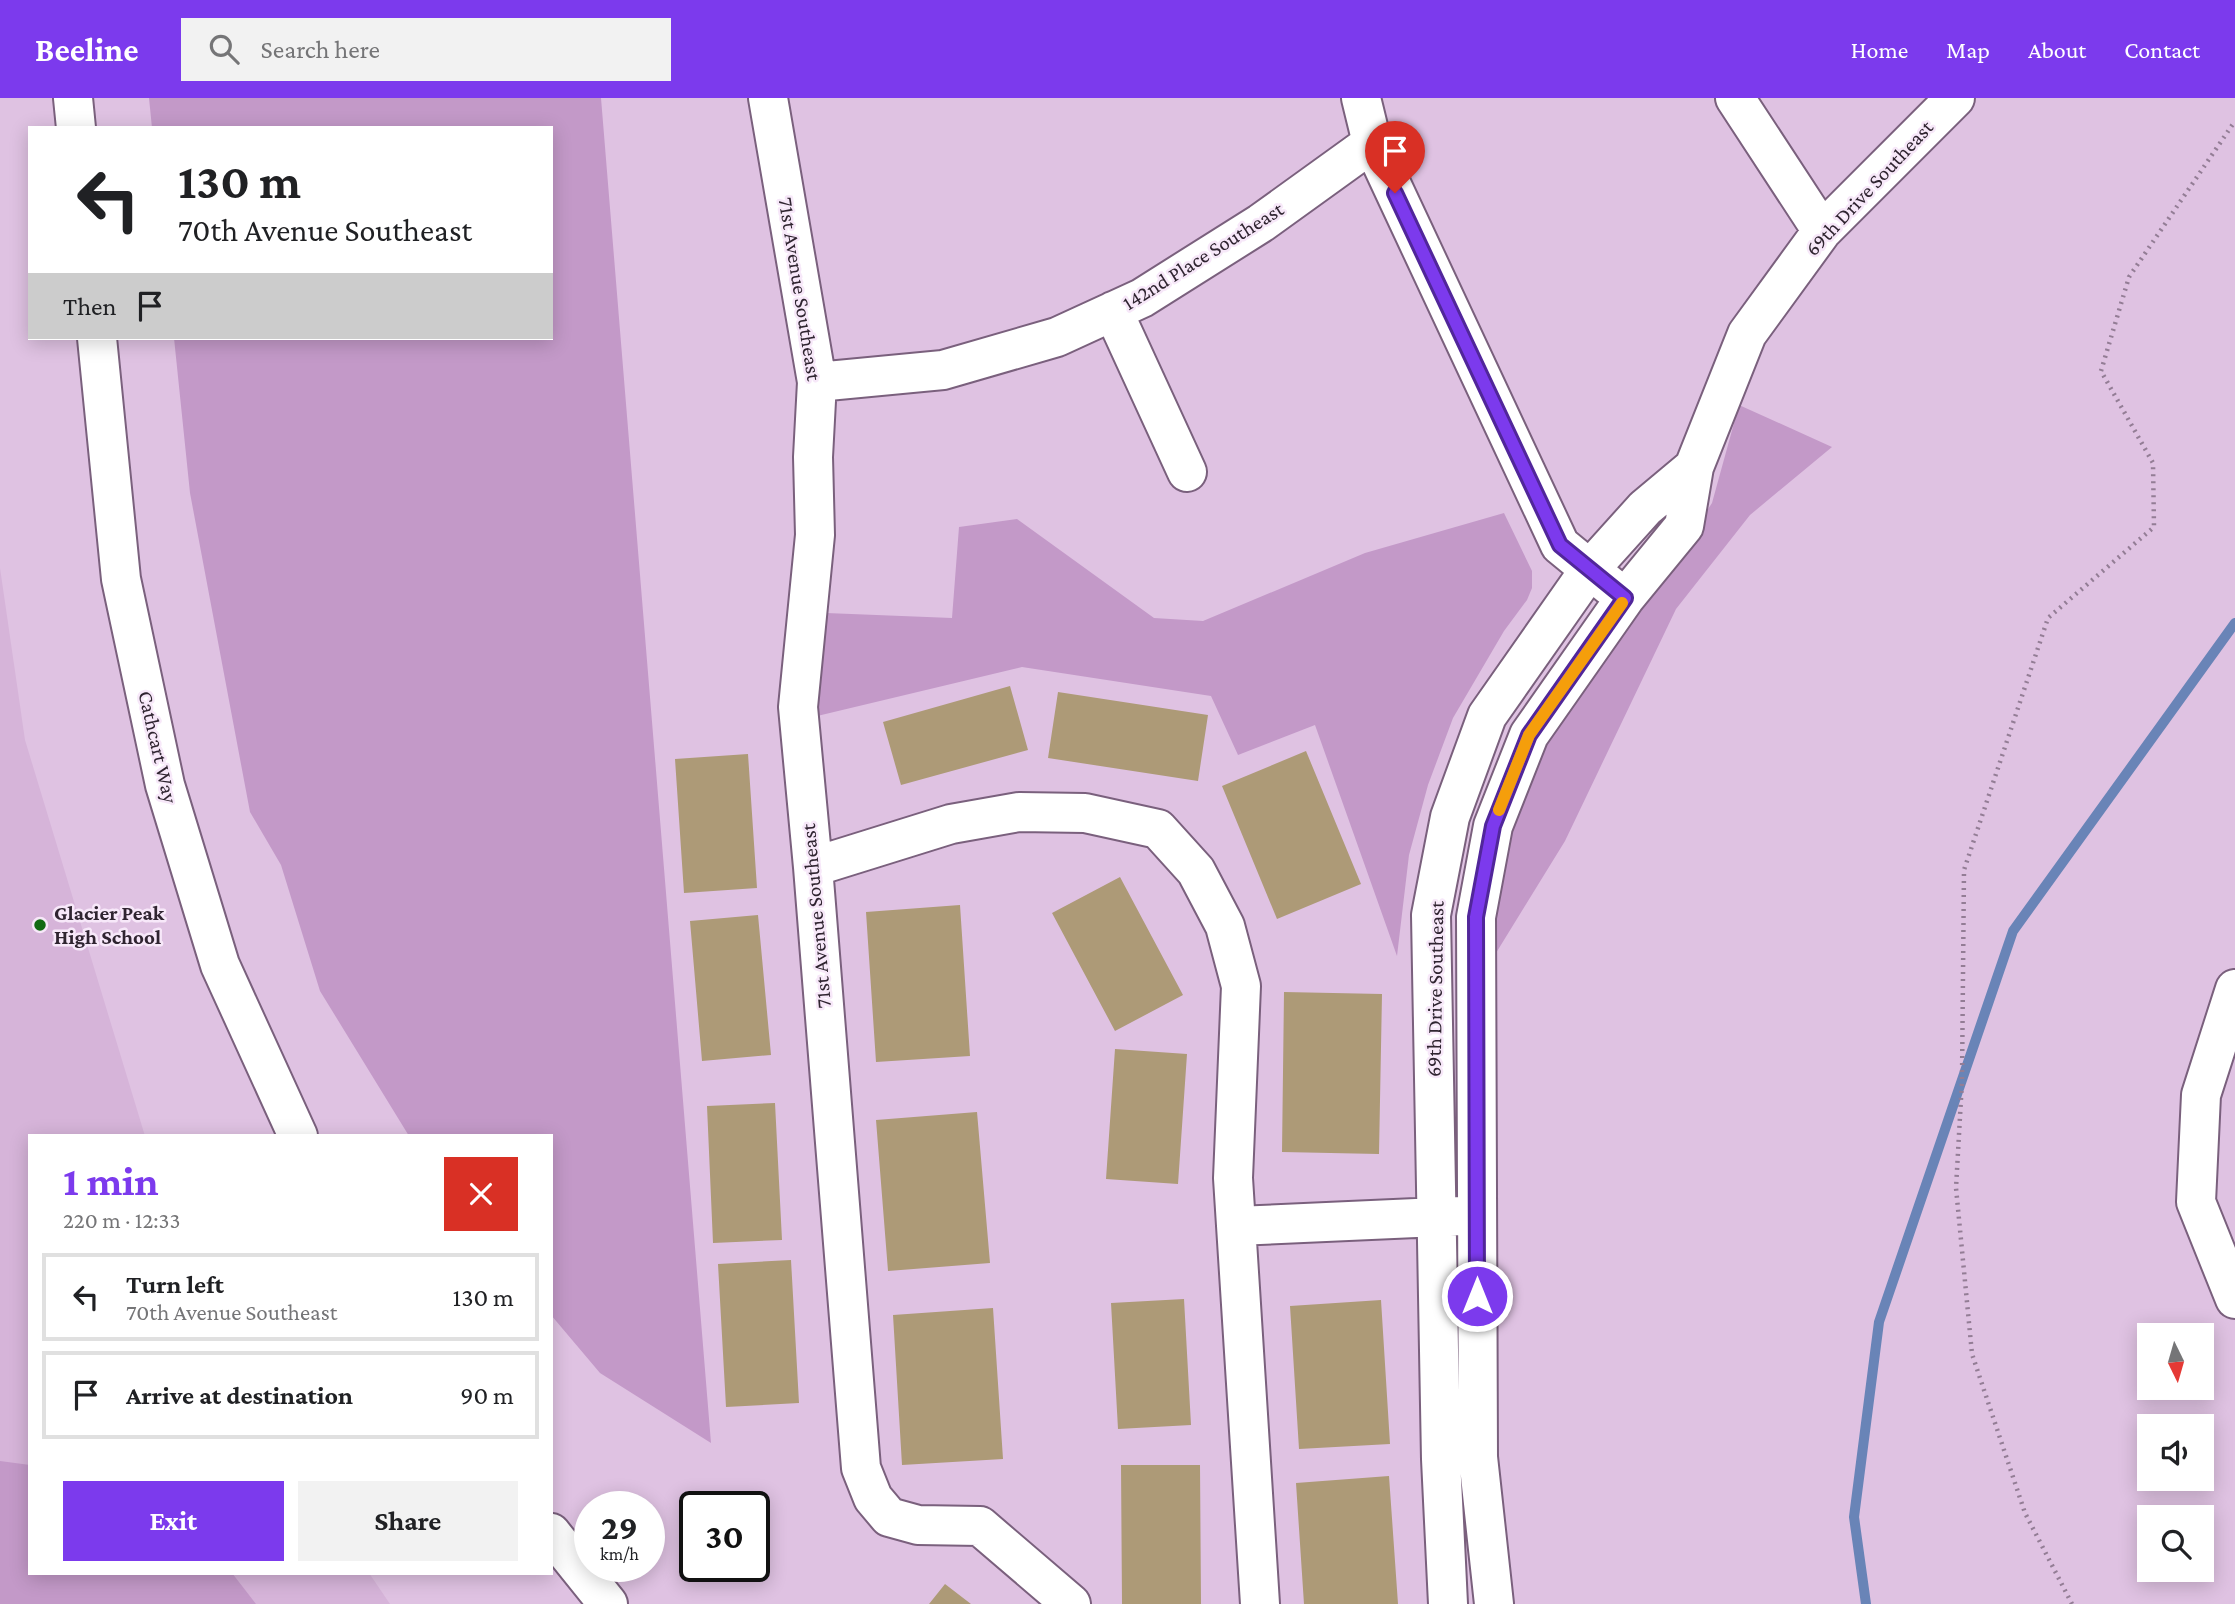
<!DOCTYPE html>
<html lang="en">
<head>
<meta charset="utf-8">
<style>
	:root { --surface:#fff; --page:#f2f2f2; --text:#202124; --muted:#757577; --line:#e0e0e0; --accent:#7c3aed }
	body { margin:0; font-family:"Crimson Pro",serif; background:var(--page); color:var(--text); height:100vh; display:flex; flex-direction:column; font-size:26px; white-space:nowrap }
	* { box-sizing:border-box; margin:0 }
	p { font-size:23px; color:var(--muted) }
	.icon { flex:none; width:38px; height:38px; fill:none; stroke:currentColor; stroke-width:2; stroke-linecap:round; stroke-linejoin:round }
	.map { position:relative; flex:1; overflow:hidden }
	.sheet { position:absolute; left:28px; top:1036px; width:525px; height:441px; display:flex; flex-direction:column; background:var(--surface); border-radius:0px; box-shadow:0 4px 18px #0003 }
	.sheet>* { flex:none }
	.guide { position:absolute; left:28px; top:28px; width:525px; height:214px; border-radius:0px; box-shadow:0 4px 18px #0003; background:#fff; color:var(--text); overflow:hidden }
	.needle { width:46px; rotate:175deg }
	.tools { position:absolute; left:2137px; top:1225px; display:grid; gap:14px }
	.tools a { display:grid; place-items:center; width:77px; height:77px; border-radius:0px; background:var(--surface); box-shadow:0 4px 18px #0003; font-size:35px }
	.speed { position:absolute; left:574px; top:1393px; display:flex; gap:14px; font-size:35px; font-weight:700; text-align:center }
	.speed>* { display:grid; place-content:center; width:91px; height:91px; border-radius:50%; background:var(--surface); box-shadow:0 4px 18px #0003; line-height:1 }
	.speed small { font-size:18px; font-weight:400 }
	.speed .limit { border:4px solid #111; border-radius:10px; background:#fff; color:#111 }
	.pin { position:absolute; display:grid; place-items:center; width:60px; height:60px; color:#fff; margin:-72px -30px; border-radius:50% 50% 50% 0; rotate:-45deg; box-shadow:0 0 7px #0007 }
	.pin .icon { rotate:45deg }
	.me { position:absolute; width:77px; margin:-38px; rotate:0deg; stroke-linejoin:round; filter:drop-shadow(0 0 5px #0008) }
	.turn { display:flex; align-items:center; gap:24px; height:147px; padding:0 35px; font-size:32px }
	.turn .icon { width:91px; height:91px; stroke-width:2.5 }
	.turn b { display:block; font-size:49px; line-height:60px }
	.then { display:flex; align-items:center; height:66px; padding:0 35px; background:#0003; gap:14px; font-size:26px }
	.round { display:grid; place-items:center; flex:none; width:74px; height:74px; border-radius:0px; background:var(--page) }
	.head { display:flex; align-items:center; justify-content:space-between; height:119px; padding:0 35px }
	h1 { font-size:42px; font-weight:700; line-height:52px; color:var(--accent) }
	.button { display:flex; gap:14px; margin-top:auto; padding:14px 35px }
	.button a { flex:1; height:80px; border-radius:0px; background:var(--accent); color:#fff; font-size:28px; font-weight:700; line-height:80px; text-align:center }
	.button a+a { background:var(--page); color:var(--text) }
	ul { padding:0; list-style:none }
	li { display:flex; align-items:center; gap:21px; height:88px; margin:0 14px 10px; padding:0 21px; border:4px solid var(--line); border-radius:0px }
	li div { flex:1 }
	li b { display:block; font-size:26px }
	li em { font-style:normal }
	header { display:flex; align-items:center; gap:42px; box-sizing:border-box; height:98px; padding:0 35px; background:var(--accent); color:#fff }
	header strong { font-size:33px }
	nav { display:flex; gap:38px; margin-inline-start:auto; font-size:24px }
	.search { width:490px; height:63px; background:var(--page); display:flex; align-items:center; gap:18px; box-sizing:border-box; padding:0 24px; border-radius:0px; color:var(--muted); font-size:26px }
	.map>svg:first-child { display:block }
	.built { fill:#d6b4d9 }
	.green { fill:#c399c8 }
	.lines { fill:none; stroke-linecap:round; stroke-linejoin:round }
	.stream { stroke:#6984b7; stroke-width:10 }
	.building { fill:#ad9a77 }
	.minor-casing { stroke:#7a607d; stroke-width:42 }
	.major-casing { stroke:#7a607d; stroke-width:42 }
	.path { stroke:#937d95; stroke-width:4.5; stroke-dasharray:2 5; stroke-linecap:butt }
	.minor { stroke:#fff; stroke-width:38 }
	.major { stroke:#fff; stroke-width:38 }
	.route-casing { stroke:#51269a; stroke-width:18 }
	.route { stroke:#7c3aed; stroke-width:12 }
	.slow { stroke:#f59e0b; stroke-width:12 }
	.poi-dot { fill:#126a13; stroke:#f7e8f9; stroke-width:2.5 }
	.labels { text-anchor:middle; stroke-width:5; stroke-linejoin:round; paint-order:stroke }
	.street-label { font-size:21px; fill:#2f2430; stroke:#f7e8f9 }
	.poi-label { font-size:21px; font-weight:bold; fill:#2f2430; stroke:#f7e8f9; text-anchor:start }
</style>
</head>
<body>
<header>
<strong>Beeline</strong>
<div class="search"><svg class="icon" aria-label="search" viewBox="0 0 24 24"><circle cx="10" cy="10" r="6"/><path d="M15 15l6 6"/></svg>Search here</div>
<nav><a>Home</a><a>Map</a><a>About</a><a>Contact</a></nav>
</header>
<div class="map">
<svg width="2235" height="1506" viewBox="0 0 2235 1506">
	<rect width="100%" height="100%" fill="#dfc2e2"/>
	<path class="built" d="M0,470L25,642L145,1038H30V1475H369L390,1506H0Z"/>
	<path class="green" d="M149,0H601L711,1345L600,1275L551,1217V1038H409L320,893L281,767L250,714L190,395L174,240H551V30H152Z
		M1739,307L1832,349L1750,417L1676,511L1565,743L1488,868L1491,807L1513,716L1539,651L1594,564L1655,492L1712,405Z
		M1504,415L1532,473V490L1527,502L1504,533L1453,620L1428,687L1409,757L1397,858L1315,627L1238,657L1211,598L1022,569L813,619L826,515L952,520L959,429L1017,421L1154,520L1203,523L1365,455Z
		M0,1363L30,1367V1475H232L256,1506H0Z"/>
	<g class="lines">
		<path class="stream" d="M1866,1506L1854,1419L1879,1224L2013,833L2235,525"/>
	</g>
	<path class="building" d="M1010,588L1028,652L901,687L883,624Z
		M1058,594L1208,617L1198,683L1048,660Z
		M1306,653L1361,786L1277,821L1222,688Z
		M748,656L757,790L684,795L675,661Z
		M1120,779L1183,897L1115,933L1052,815Z
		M960,807L970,958L876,964L866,814Z
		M758,817L771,957L702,963L690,823Z
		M1284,894L1382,896L1379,1056L1282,1054Z
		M1115,951L1187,956L1178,1086L1106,1081Z
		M775,1005L782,1142L713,1145L707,1008Z
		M977,1014L990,1165L888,1173L876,1022Z
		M791,1162L799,1305L726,1309L718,1166Z
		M1184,1201L1191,1327L1118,1331L1111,1205Z
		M1381,1202L1390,1346L1299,1351L1290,1208Z
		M993,1210L1003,1361L902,1367L893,1217Z
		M1121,1367H1200L1201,1506H1122Z
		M1389,1378L1398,1506H1304L1296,1385Z
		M945,1486L971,1506H929Z"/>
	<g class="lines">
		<defs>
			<path id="minor" d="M768,0L817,284L813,359L815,437L798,609L813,769L861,1370L873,1400L889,1419L918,1427L980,1428L1071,1506
				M1361,0L1372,45L1560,447L1610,488
				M1735,0L1822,133
				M1113,213L1187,374
				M817,284L943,272L1057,239L1142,200L1261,125L1372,45
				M813,769L951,726L1019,714L1085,715L1158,731L1196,773L1225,828L1241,888L1233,1080L1260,1506
				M2235,891L2201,997L2196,1104L2235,1201
				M1236,1128L1461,1118
				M1448,1506L1441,1361L1431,817L1450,719L1487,618L1590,471L1645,410L1694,369
				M1494,1506L1478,1359L1476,819L1493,728L1529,637L1625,500L1684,428L1694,369L1747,236L1822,133L1955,0"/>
			<path id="major" d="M73,0L76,30
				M97,240L121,481L165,687L220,867L298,1038
				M551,1435L608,1506"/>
		</defs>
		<use href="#minor" class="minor-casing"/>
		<use href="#major" class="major-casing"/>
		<path class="path" d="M2072,1506L2025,1415L1972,1256L1956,1090L1962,983L1964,772L2048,520L2154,429L2153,365L2101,273L2129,179L2235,23"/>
		<use href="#minor" class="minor"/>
		<use href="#major" class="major"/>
	</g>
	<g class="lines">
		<defs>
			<path id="route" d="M1395,95L1560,447L1625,500L1529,637L1493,728L1476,819L1477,1198"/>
		</defs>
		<use href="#route" class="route-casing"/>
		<use href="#route" class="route"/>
		<path class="slow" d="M1499,712L1529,637L1622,505"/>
	</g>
	<circle class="poi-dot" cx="40" cy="827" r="7"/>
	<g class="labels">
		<g class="street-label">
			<text transform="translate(1869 90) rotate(-47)" y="7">69th Drive Southeast</text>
			<text transform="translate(1203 158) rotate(-32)" y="7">142nd Place Southeast</text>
			<text transform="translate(800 191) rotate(81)" y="7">71st Avenue Southeast</text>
			<text transform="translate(158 649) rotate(77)" y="7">Cathcart Way</text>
			<text transform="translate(816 818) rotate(-95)" y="7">71st Avenue Southeast</text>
			<text transform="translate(1435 891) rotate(-89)" y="7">69th Drive Southeast</text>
		</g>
		<g class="poi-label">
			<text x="54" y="822">Glacier Peak<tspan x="54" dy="24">High School</tspan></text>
		</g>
	</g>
</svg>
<div class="tools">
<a><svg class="needle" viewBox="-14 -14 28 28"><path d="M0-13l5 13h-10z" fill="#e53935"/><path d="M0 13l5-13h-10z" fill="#757577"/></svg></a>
<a><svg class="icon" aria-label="sound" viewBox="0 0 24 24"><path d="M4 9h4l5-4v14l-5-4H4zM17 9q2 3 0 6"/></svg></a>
<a><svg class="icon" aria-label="search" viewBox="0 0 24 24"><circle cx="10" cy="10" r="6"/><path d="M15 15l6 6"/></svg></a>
</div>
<div class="speed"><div>29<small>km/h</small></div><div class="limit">30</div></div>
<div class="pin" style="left:1395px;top:95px;background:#d93025"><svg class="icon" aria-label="arrive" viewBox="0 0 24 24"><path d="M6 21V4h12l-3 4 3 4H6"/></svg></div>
<svg class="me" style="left:1477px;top:1198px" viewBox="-20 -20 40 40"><circle r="17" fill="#7c3aed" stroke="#fff" stroke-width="3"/><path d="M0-11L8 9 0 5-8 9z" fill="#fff"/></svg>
<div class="guide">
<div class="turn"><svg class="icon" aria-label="left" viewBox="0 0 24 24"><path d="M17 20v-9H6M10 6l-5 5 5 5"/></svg><div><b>130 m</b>70th Avenue Southeast</div></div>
<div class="then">Then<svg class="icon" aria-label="arrive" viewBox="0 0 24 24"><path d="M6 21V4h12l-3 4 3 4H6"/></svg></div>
</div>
<section class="sheet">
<div class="head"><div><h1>1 min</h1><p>220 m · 12:33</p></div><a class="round" style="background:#d93025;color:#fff"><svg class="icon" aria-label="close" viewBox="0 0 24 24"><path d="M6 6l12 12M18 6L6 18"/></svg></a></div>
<ul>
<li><svg class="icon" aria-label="left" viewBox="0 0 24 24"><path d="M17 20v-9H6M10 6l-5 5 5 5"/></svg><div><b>Turn left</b><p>70th Avenue Southeast</p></div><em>130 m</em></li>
<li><svg class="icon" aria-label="arrive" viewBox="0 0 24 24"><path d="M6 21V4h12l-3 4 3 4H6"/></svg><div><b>Arrive at destination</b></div><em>90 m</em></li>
</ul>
<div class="button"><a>Exit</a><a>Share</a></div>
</section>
</div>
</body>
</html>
